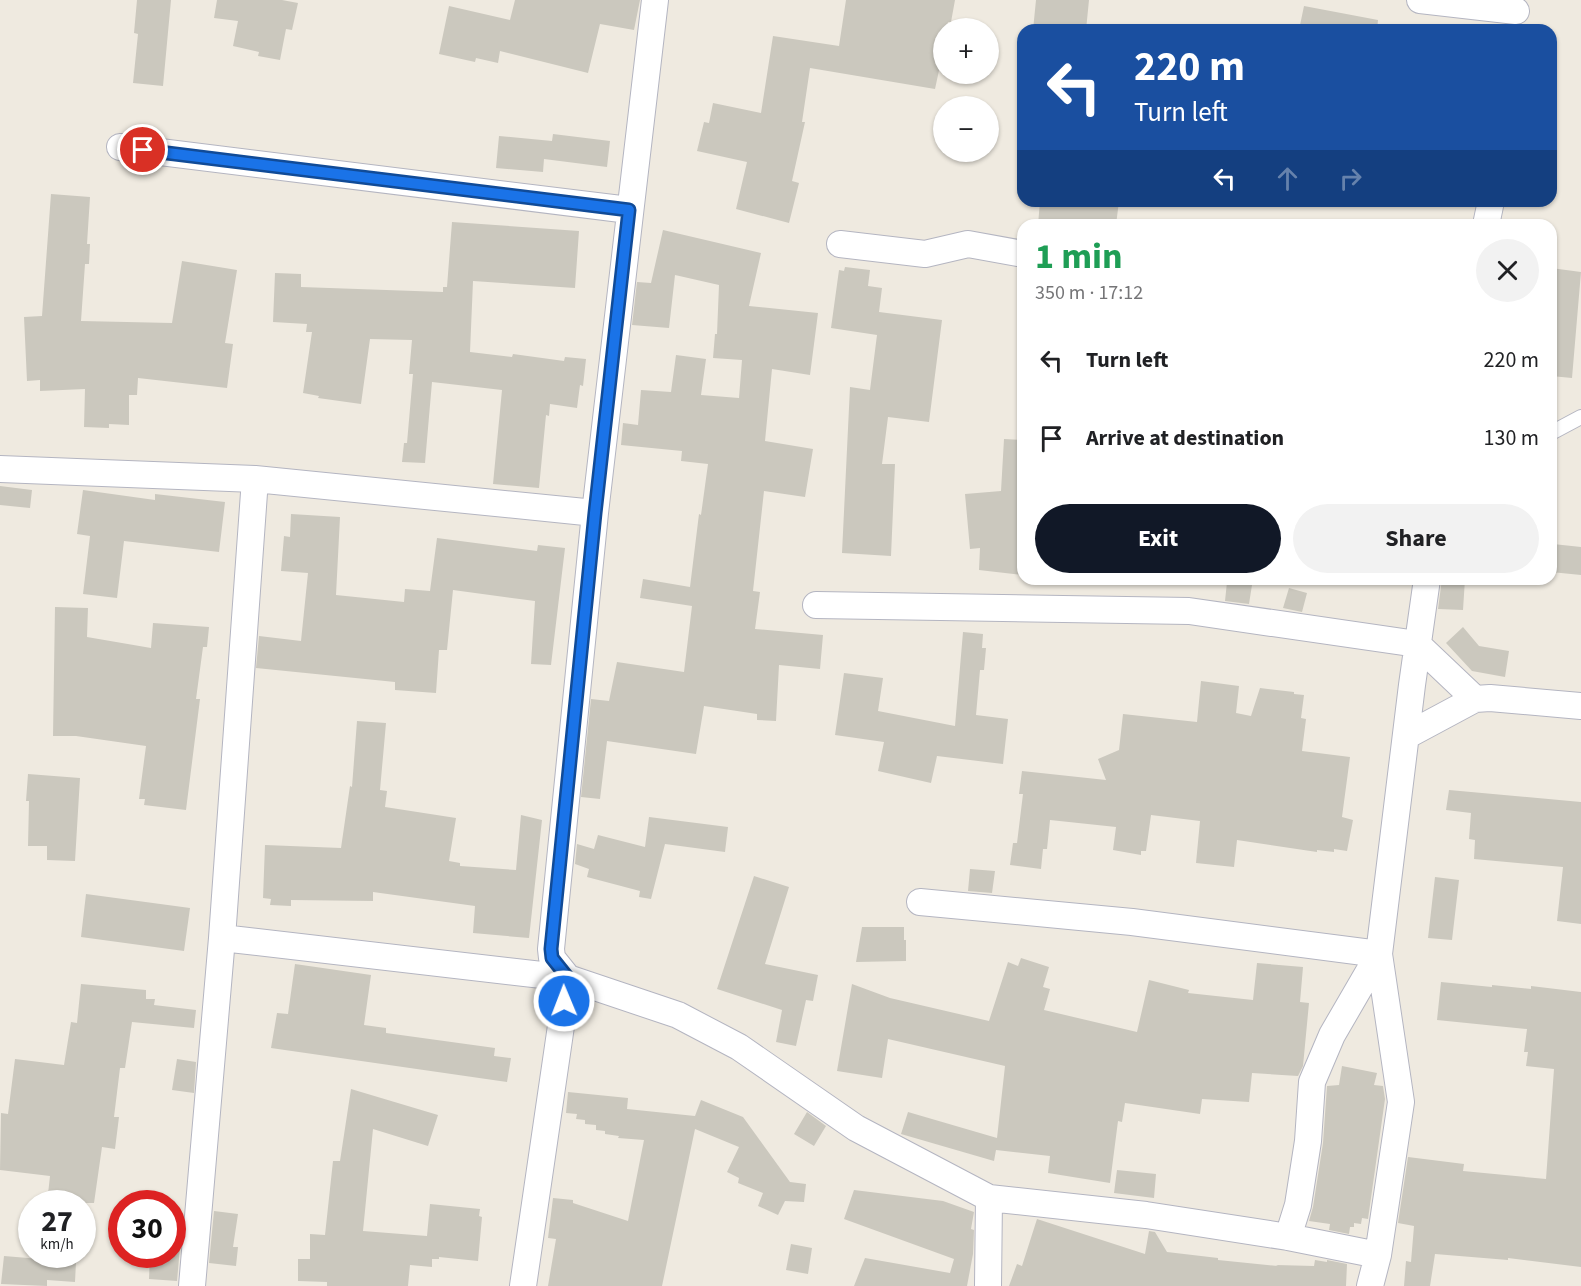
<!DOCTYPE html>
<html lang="en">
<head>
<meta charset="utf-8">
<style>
	:root { --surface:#fff; --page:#f2f2f2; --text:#202124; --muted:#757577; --accent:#111827 }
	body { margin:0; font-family:"Source Sans 3",sans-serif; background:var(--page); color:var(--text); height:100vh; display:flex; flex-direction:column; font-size:22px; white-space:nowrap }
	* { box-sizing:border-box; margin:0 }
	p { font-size:20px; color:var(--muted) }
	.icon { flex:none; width:33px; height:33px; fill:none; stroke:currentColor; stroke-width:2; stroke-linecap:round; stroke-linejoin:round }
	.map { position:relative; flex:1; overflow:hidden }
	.sheet { position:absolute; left:1017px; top:219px; width:540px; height:366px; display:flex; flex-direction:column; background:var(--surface); border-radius:18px; box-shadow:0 2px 4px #0004 }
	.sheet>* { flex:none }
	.banner { position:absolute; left:1017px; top:24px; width:540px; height:183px; border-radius:18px; box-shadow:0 2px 4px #0004; background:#1a4fa0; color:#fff; overflow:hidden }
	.fabs { position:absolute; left:933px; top:18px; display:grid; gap:12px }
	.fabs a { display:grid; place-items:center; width:66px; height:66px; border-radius:50%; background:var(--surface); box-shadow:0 2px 4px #0004; font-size:30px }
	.speed { position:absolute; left:18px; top:1190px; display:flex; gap:12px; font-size:30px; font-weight:700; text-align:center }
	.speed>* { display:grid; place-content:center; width:78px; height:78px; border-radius:50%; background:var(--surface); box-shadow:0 2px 4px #0004; line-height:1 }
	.speed small { font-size:15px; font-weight:400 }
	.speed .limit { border:9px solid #d22; background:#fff; color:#111 }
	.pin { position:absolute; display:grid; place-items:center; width:51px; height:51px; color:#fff; margin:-26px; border:3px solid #fff; border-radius:50%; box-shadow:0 2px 6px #0007 }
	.me { position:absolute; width:66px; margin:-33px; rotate:359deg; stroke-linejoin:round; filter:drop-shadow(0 0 4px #0008) }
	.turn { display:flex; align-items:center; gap:21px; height:126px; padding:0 18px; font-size:27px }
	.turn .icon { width:78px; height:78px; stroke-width:2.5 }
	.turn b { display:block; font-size:42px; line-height:51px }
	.lanes { display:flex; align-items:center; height:57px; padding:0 18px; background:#0003; justify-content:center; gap:30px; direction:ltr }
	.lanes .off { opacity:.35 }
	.round { display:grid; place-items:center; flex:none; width:63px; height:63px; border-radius:32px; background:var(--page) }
	.overview { display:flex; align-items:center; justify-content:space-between; height:102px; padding:0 18px }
	h1 { font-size:36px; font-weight:700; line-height:45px; color:#1e9e55 }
	.primary-button { display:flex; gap:12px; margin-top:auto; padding:12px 18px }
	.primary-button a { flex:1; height:69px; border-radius:36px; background:var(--accent); color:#fff; font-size:24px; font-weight:700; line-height:69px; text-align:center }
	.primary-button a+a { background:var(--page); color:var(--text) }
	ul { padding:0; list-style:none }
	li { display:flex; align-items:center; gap:18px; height:78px; padding:0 18px }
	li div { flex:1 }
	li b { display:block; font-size:22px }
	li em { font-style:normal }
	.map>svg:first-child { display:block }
	.building { fill:#cbc8be }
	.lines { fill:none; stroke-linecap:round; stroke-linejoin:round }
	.service-casing { stroke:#b4b5c1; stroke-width:16 }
	.minor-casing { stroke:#b4b5c1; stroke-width:28 }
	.service { stroke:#fff; stroke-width:14 }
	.minor { stroke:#fff; stroke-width:26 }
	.route-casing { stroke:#114b97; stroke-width:15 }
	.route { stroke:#1a73e8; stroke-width:10 }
</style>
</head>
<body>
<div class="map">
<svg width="1581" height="1286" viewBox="0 0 1581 1286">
	<rect width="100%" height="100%" fill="#efeae0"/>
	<path class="building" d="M137,0H171L163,86L133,83L138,34L134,33Z
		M217,0H282L298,3L292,30L286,29L280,60L258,56L259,52L233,46L238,21L214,18Z
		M515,0H640L634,30L600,24L588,73L500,51L498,63L476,58L475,62L439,54L449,6L510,20Z
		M846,0H955L951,22H948L947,28H944V47L935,89L810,68L802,122H805L792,181L799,183L789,223L736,209L747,162L697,151L704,122L709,123L713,103L761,113L773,36L839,46Z
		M1036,0H1089L1086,30H1033Z
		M1304,6L1378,20L1377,30H1299Z
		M553,134L610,141L607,167L544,159L543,172L496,168L499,136L552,141Z
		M51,194L90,197L87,244H90L89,264H85L81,321L172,323L182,261L237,270L225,343L233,344L227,388L138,378L137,395H129V425L109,424V428L84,427L85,389L40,391V380L27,381L24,317L42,316Z
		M1040,201H1119L1116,225H1038Z
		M452,222L579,231L575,288L473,281L470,352L512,357L513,354L564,361L565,357L586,359L583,386L580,385L577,408L550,404L549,416L546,415L539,488L493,484L502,390L432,382L425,463L402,462L404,443H407L413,374H409L412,340L370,339L361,404L318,398L319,396L303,393L312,332H306L307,324L273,322L275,273L301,274V287L443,292V287H447Z
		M663,230L761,253L749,306L818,313L810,375L772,369L765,441L813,449L805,497L764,491L753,591L760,592L755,629L823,635L820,669L779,665L776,721L757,720V714L704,706L696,754L607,741L600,799L581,797L591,699L609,701L617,662L684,672L692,606L640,598L643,579L690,587L699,514L701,515L708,464L681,461L682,451L621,445L623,423L638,425L641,390L671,392L676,355L706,359L701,395L739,398L742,360L713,358L715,334H717L719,285L675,275L669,328L632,325L637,282L651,283Z
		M845,267L870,270L868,286L882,288L879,312L942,320L929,422L888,417L882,464H895L891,556L842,553L850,387L870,390L877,335L831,328L839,270L844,271Z
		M1551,268L1581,272L1572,378L1551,376Z
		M1004,439L1023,440V575L979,570L980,548L970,549L965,494L1001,491Z
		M0,486L32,490L30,508L0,505Z
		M83,490L155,500V494L225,502L219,552L124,541L117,598L83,594L90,536L77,534Z
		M291,514L340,517L336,595L404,602L405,589L430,591L437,538L537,551L538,545L565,548L551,665L531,664L535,601L453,590L447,650H439L436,693L395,690V682L256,668L259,636L301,641L308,573L281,571L284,536L290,537Z
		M1553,544L1581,547V575L1551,572Z
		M1442,579H1465L1463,610L1438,609Z
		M1227,582L1252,585L1249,604L1225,601Z
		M1289,588L1307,593L1302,612L1283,608Z
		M55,607L88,608L87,637L151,648L153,623L209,627L207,647H203L196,699H200L186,810L144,805L145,799H139L146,746L76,736H53Z
		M1463,627L1479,646L1509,651L1505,677L1472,671L1446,643Z
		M963,632L983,634L982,648H986L984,670H980L976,715L1008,719L1003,764L937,756L931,783L878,771L884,742L835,735L844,673L883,678L878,711L955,726Z
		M1201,681L1239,686L1236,713L1251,716L1260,688L1294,692V694L1304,695L1301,718L1306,719L1302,751L1350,757L1342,817L1353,820L1347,851L1334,849V852L1317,850V852L1237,840L1234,867L1196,863L1200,821L1151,815L1146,851H1141V855L1113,850L1116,827L1050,820L1047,849H1043L1041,869L1010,865L1013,843H1017L1023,794H1019L1022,771L1106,780L1098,759L1119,750L1123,714L1197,722Z
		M357,721L386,723L380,790L387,791L385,807L456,818L449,861L460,863V866L516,870L521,815L542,820L529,938L473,933L475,906L373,892V901L291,900V906L270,905L271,899L263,898L265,845L341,848L350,786L352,787Z
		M28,774L80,778L75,861L47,860V846H28L29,801H26Z
		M1449,790L1581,802V924L1557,921L1563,867L1474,859L1475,840L1469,839L1471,813L1446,810Z
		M649,817L728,827L725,852L665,844L651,899L639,897L640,891L587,877L589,869L575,864L577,844L594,849L598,835L645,847Z
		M970,869L995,871L992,893L968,891Z
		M754,876L789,887L765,964L818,975L813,1001L806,1000L796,1046L776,1042L782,1010L717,989Z
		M1435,877L1459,880L1452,940L1428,938Z
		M86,894L190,908L184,951L81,937Z
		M862,927H904V940H906V961L856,962Z
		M1021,958L1049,967L1043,987L1050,989L1044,1010L1137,1032L1149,980L1189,990L1188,993L1253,1000L1257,963L1303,967L1300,1002L1309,1003L1303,1066L1298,1076L1252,1073L1249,1102L1202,1099L1200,1114L1125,1103L1122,1122L1118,1121L1110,1183L1048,1173L1050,1156L996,1150L994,1161L901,1134L908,1112L997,1138L1005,1066L888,1039L882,1078L837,1071L852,984L890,998L989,1021L1008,962L1018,966Z
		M295,964L371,975L364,1025L386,1028V1033L495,1048L494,1056L511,1058L507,1082L271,1048L277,1013L288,1014Z
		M1441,982L1492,987V985L1531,989V986L1581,992V1267L1508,1258V1260L1435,1254L1430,1286H1404L1406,1261L1411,1262L1414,1226L1398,1223L1408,1157L1464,1164L1463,1171L1546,1179L1554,1069L1526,1066L1528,1052H1524L1527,1029L1437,1020Z
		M81,984L146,990V999H155L154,1005L196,1010L194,1028L132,1022L125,1068H120L114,1117H119L115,1149L102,1147L94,1203H47L50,1176L0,1170L1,1113L8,1114L15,1059L64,1065L71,1022L77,1023Z
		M177,1059L196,1062L194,1093L172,1090Z
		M1342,1066L1377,1073L1374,1085L1383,1086L1385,1099L1368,1219L1362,1218L1361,1224L1354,1223V1227H1350L1349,1234L1329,1230L1330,1224L1309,1221L1313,1207L1323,1143L1327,1086L1339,1085Z
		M351,1089L438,1115L428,1146L373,1129L363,1231L427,1236L430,1204L480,1209L479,1216L482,1217L478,1261L439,1257V1259H432V1267L410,1265L408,1286H327V1282L298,1281V1259H310V1234L325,1235L333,1161H340Z
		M568,1092L628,1098L627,1109L695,1116L701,1100L743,1117L790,1182L806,1184L804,1202L785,1201L778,1215L758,1206L763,1193L738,1183L739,1178L727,1172L739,1147L695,1129L662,1286H548L556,1239L548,1238L553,1198L573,1200V1203L628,1221L644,1140L618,1138L619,1136L605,1134V1131L596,1130V1125L585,1124V1120L576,1119L577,1114L566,1113Z
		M807,1112L826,1126L814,1146L794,1134Z
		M1117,1170L1156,1174L1154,1198L1114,1193Z
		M854,1190L943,1201L974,1212L971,1229L974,1230L973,1254L967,1286H854L865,1258L950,1273L954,1259L844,1219Z
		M214,1211L238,1214L233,1247H238L236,1266L209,1263Z
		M172,1213L183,1214L177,1281L149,1279L150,1254H172Z
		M1037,1219L1145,1254L1149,1231L1155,1232L1167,1252L1218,1258V1260L1278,1266L1276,1265L1314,1266L1315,1260L1327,1262V1260L1347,1264L1346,1286H1009L1017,1264L1022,1266Z
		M791,1244L812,1248L808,1274L786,1270Z
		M4,1256L76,1262L75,1282L47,1280V1286L1,1284Z"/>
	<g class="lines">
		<defs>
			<path id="service" d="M1551,433L1581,417"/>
			<path id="minor" d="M1420,0L1516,11
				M120,147L629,210
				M1486,225L1491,201
				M840,244L925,254L968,244L1023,254
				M0,469L255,479L595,513
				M816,605L1189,611L1417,644L1475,699
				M1406,736L1475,699L1490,698L1581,706
				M920,902L1132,922L1379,954L1332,1035L1312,1082L1308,1141L1298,1205L1288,1237
				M222,938L568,978L678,1015L739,1047L856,1128L989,1198L1146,1215L1288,1237L1378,1255
				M192,1286L222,938L255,479
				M523,1286L568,978L552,958L551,949L595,513L655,0
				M988,1286L989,1198
				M1370,1286L1378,1255L1401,1102L1379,954L1412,685L1427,579"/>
		</defs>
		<use href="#service" class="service-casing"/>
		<use href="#minor" class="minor-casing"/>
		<use href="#service" class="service"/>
		<use href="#minor" class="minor"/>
	</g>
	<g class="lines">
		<defs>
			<path id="route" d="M143,150L629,210L595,513L551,949L552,958L568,978L564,1001"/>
		</defs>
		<use href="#route" class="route-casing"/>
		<use href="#route" class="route"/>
	</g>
</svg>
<div class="fabs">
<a>+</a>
<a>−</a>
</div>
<div class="speed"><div>27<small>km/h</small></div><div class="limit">30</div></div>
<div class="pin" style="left:143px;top:150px;background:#d93025"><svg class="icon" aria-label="arrive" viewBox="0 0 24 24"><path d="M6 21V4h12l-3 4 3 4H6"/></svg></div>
<svg class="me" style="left:564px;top:1001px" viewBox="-20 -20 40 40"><circle r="17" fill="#1a73e8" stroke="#fff" stroke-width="3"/><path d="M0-11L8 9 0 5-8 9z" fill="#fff"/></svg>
<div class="banner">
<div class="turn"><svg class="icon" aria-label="left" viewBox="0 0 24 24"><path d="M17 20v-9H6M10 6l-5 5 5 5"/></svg><div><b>220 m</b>Turn left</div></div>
<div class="lanes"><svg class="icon" aria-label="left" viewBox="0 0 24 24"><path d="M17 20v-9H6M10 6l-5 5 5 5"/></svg><svg class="icon off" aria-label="ahead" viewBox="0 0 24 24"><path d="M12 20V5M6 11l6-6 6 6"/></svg><svg class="icon off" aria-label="right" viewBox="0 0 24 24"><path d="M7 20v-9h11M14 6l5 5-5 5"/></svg></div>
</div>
<section class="sheet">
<div class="overview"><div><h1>1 min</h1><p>350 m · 17:12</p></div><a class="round"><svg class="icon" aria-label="close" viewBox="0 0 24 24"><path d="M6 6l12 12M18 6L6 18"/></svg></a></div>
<ul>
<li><svg class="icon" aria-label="left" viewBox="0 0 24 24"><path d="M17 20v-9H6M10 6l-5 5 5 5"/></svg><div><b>Turn left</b></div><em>220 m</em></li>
<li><svg class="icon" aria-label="arrive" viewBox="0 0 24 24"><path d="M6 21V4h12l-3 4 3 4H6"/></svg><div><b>Arrive at destination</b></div><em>130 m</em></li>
</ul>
<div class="primary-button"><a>Exit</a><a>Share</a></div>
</section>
</div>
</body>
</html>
